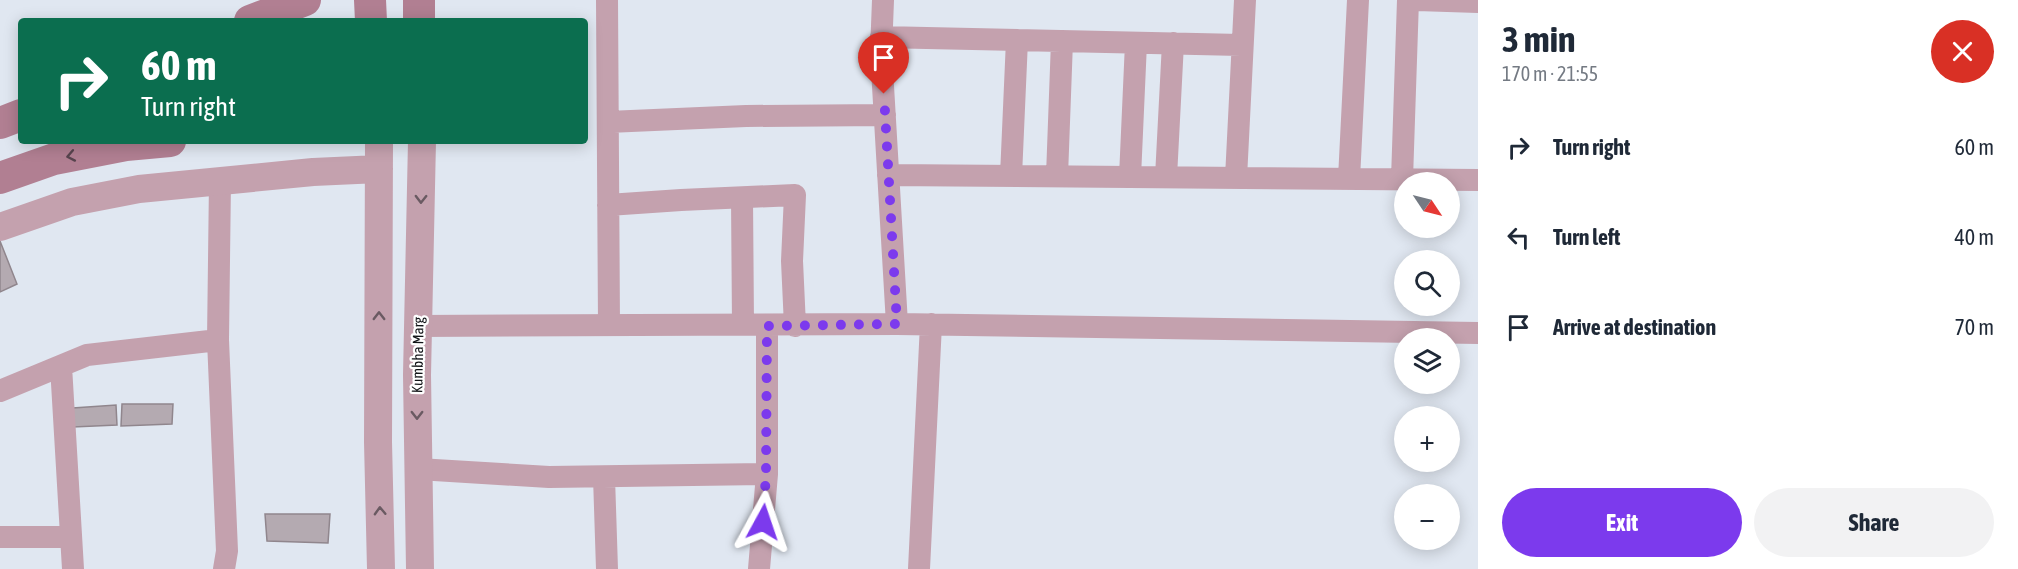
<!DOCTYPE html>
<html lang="en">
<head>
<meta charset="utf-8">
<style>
	:root { --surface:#fff; --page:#f2f2f3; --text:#1f2937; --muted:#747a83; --accent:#7c3aed }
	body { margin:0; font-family:"Asap Condensed",sans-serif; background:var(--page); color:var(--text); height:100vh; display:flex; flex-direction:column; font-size:22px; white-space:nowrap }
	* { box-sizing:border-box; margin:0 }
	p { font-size:20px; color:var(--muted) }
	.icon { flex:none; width:33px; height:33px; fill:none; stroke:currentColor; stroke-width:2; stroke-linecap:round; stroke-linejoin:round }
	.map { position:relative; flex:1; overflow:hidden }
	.drawer { display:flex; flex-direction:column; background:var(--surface); width:540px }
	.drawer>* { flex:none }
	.hud { position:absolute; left:18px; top:18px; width:570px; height:126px; border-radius:6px; box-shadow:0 3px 15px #0003; background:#0b6e4f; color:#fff; overflow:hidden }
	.needle { width:39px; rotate:125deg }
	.tools { position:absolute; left:1394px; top:172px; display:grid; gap:12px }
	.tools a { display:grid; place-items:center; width:66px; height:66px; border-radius:50%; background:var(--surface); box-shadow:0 3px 15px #0003; font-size:30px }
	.pin { position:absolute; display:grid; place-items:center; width:51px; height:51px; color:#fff; margin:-62px -26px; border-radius:50% 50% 50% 0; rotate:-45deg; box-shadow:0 0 6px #0007 }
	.pin .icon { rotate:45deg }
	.me { position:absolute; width:66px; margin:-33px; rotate:5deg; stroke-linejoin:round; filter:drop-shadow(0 0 4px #0008) }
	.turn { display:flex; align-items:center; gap:21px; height:126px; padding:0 24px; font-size:27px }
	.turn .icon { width:78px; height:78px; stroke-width:2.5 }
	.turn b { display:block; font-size:42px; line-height:51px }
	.round { display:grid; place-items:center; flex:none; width:63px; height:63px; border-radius:32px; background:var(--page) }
	.summary { display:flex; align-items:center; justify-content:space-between; height:102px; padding:0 24px }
	h1 { font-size:36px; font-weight:700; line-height:45px }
	.primary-button { display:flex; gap:12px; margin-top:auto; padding:12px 24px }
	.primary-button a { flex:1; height:69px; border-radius:36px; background:var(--accent); color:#fff; font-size:24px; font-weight:700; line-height:69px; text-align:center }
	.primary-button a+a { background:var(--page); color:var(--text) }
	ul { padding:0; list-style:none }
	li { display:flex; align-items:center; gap:18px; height:90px; padding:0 24px }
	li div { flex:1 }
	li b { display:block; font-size:22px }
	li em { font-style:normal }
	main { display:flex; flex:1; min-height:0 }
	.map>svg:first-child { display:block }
	.building { fill:#b4aab1; stroke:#90868d; stroke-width:1.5 }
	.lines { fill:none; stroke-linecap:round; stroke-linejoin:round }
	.minor { stroke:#c4a1ae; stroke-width:22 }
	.tertiary { stroke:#c4a1ae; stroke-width:28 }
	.secondary { stroke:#b17f92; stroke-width:32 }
	.oneway { stroke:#58444e }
	.oneway2 { stroke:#6a5a62 }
	.route { stroke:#7c3aed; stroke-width:10; stroke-dasharray:0 18 }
	.labels { text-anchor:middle; stroke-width:4.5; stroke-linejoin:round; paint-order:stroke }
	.street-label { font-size:15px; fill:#101316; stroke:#fff }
</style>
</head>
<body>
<main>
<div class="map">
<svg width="1478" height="569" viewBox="0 0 1478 569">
	<rect width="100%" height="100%" fill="#e0e7f1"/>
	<path class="building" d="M0,241L17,284L0,292Z
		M122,404H173L172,424L121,426Z
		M116,405L117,425L73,427V408Z
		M265,514H330L328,543L267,541Z"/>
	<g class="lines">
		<path class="minor" d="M607,0L609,325
			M883,0L881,52L897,324
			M1417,0L1478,2
			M881,37L1241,45
			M608,122L746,116L885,115
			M888,175L1478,180
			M1011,176L1017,40
			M1057,176L1062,41
			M1130,177L1136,43
			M1166,177L1173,43
			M1236,178L1245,0
			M1349,179L1358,0
			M1402,179L1408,0
			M220,181L218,340L227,551L224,569
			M742,198L743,324
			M608,205L681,200L795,195L792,261L795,326
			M418,326L897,324L1478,333
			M61,366L73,569
			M0,391L87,355L218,340
			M418,469L549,477L767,474L759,569
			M767,474V326
			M604,477L607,569
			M0,537H71
			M919,569L931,324"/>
		<path class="tertiary" d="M379,141L378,442L381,569
			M0,227L72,202L139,189L313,172L379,169
			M420,569L417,375L422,141"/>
		<path class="secondary" d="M370,0L371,21
			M250,21L305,0
			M419,21V0
			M0,123L21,115
			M0,178L54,159L126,145L170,141"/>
	</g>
	<defs><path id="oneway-chevron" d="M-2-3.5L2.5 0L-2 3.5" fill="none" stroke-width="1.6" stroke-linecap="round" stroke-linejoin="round" transform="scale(1.5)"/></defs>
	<use class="oneway" href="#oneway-chevron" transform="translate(71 156) rotate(169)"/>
	<g class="oneway2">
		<use href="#oneway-chevron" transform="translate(421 199) rotate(91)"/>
		<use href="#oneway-chevron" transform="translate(379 316) rotate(-90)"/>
		<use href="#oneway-chevron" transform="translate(417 415) rotate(90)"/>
		<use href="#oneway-chevron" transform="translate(380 511) rotate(-92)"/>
	</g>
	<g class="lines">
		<path class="route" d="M763,522L766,474L767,326L897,324L884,94"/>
	</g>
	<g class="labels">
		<g class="street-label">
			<text transform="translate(418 355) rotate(-89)" y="5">Kumbha Marg</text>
		</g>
	</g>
</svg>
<div class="tools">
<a><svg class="needle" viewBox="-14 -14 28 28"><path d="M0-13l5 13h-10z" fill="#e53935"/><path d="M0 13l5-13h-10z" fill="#747a83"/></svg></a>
<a><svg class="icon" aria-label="search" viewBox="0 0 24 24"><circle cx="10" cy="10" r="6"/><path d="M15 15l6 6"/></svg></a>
<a><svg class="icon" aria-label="layers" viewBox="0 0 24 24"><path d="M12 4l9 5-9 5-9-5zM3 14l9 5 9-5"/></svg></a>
<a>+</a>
<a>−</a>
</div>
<div class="pin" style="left:884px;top:94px;background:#d93025"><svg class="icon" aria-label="arrive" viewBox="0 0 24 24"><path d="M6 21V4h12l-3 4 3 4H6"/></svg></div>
<svg class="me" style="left:763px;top:522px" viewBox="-20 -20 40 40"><path d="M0-17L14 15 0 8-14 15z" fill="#7c3aed" stroke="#fff" stroke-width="4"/></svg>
<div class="hud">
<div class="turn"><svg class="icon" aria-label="right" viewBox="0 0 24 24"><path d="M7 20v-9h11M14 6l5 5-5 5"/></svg><div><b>60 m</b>Turn right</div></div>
</div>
</div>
<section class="drawer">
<div class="summary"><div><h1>3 min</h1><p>170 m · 21:55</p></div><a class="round" style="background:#d93025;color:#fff"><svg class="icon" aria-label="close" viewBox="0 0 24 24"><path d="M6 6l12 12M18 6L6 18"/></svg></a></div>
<ul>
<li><svg class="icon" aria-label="right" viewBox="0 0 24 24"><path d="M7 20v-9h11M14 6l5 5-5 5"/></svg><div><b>Turn right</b></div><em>60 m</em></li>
<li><svg class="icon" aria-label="left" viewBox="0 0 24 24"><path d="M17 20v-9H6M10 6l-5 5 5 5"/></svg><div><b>Turn left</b></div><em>40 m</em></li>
<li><svg class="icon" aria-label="arrive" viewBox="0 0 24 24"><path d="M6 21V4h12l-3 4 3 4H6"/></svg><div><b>Arrive at destination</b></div><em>70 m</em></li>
</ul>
<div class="primary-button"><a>Exit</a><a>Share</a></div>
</section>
</main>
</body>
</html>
